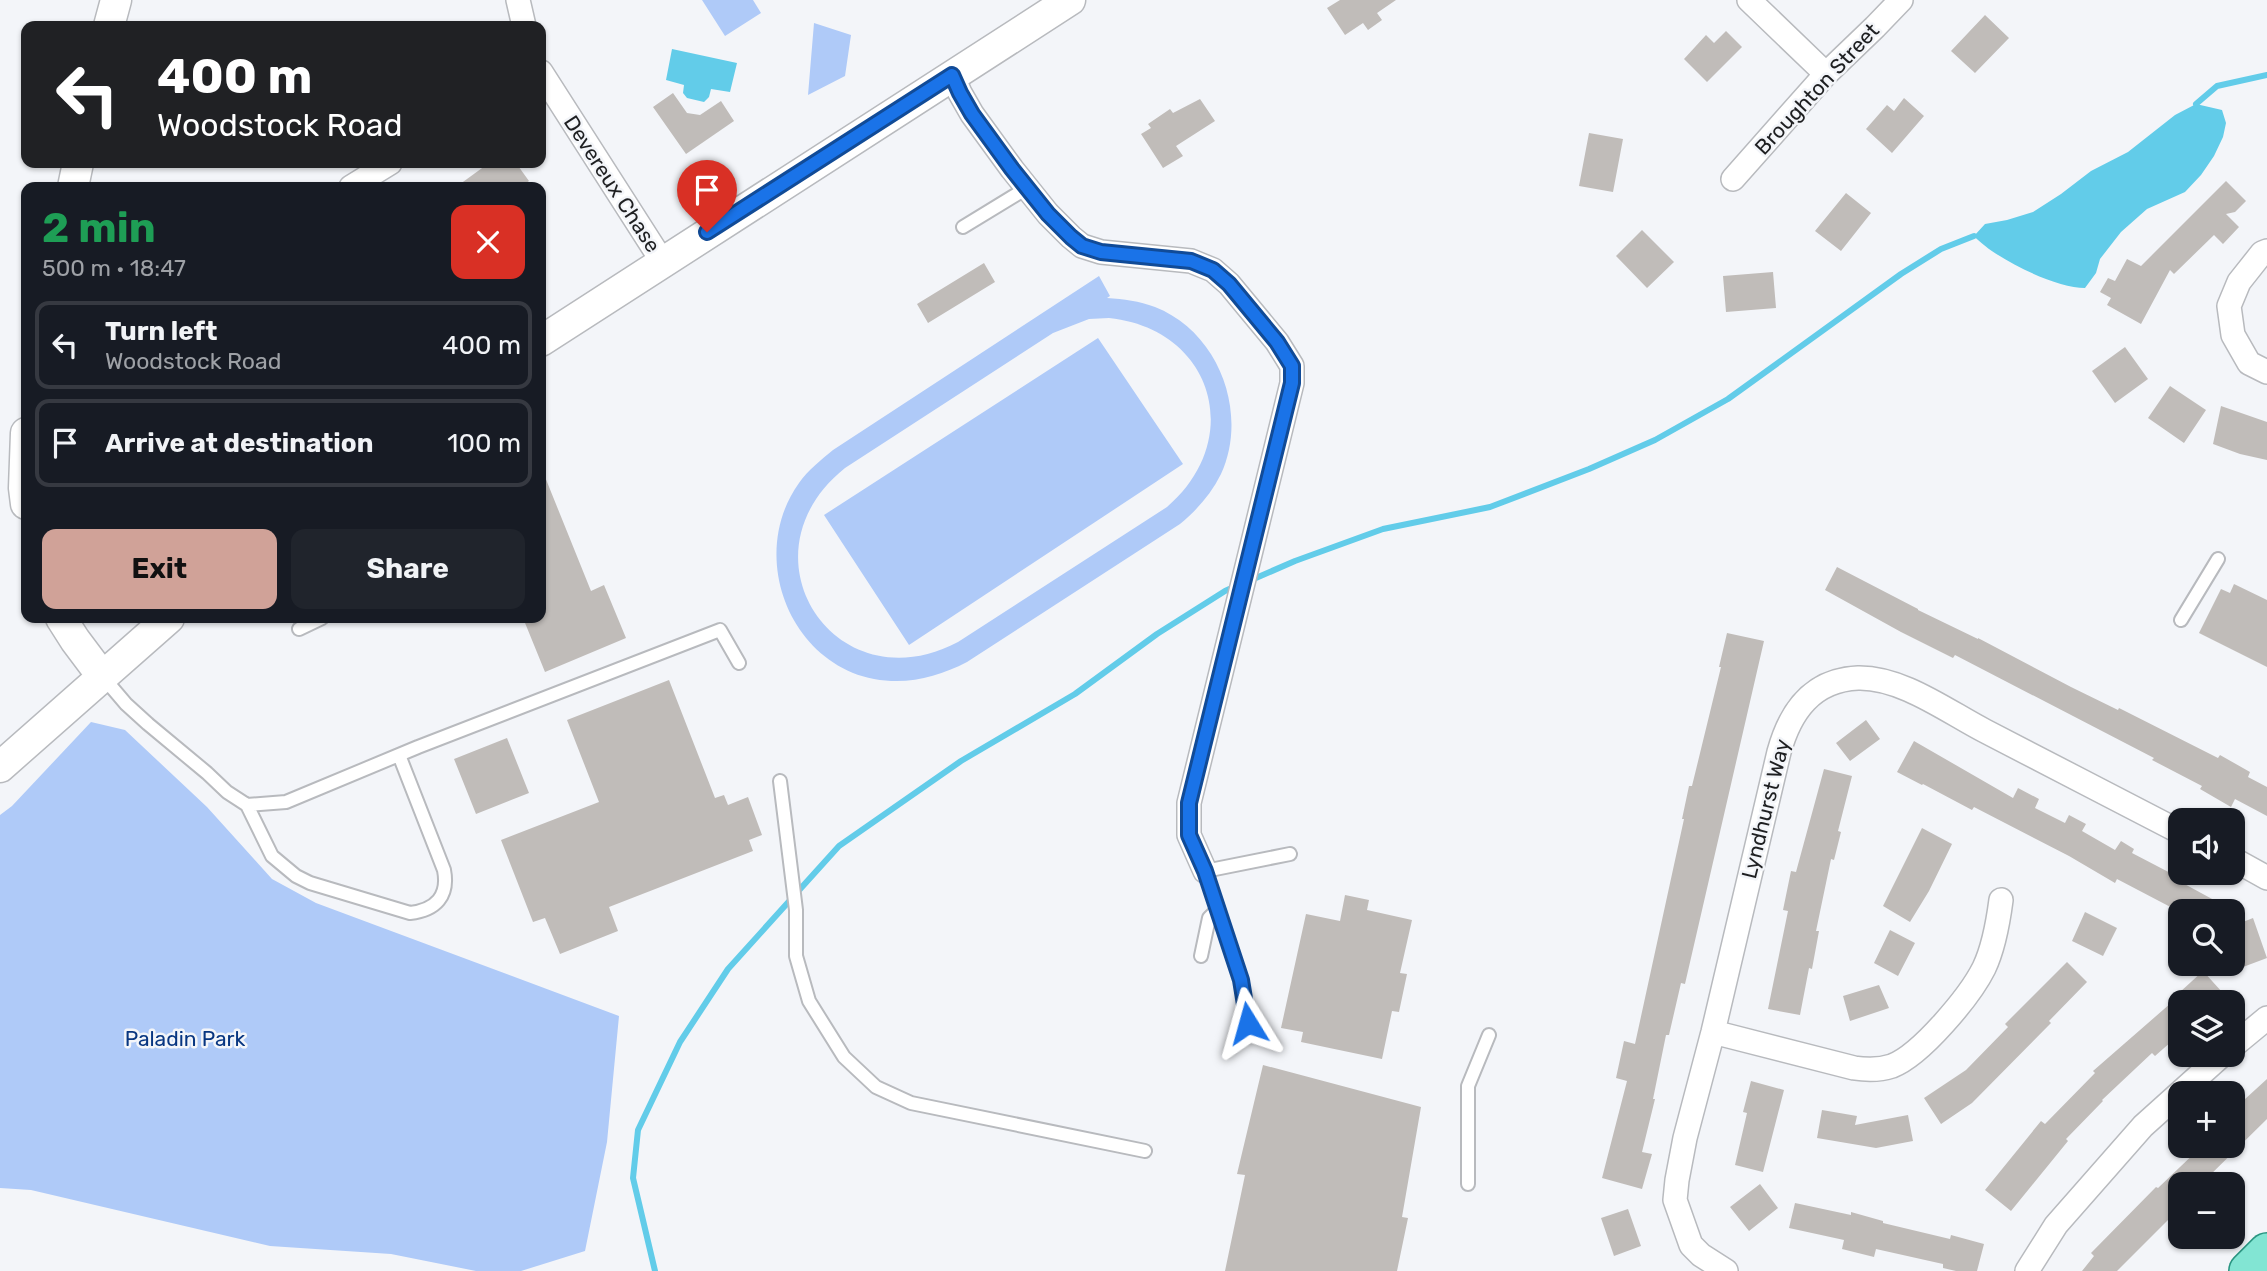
<!DOCTYPE html>
<html lang="en">
<head>
<meta charset="utf-8">
<style>
	:root { --surface:#171b24; --page:#20242c; --text:#f1f3f6; --muted:#9ea1a6; --line:#363941; --accent:#d0a298 }
	body { margin:0; font-family:Rubik,sans-serif; background:var(--page); color:var(--text); height:100vh; display:flex; flex-direction:column; font-size:26px; white-space:nowrap }
	* { box-sizing:border-box; margin:0 }
	p { font-size:23px; color:var(--muted) }
	.icon { flex:none; width:38px; height:38px; fill:none; stroke:currentColor; stroke-width:2; stroke-linecap:round; stroke-linejoin:round }
	.map { position:relative; flex:1; overflow:hidden }
	.details { position:absolute; left:21px; top:182px; width:525px; height:441px; display:flex; flex-direction:column; background:var(--surface); border-radius:14px; box-shadow:0 2px 5px #0004 }
	.details>* { flex:none }
	.guide { position:absolute; left:21px; top:21px; width:525px; height:147px; border-radius:14px; box-shadow:0 2px 5px #0004; background:#202124; color:#fff; overflow:hidden }
	.controls { position:absolute; left:2168px; top:808px; display:grid; gap:14px }
	.controls a { display:grid; place-items:center; width:77px; height:77px; border-radius:14px; background:var(--surface); box-shadow:0 2px 5px #0004; font-size:35px }
	.pin { position:absolute; display:grid; place-items:center; width:60px; height:60px; color:#fff; margin:-72px -30px; border-radius:50% 50% 50% 0; rotate:-45deg; box-shadow:0 0 7px #0007 }
	.pin .icon { rotate:45deg }
	.me { position:absolute; width:77px; margin:-38px; rotate:352deg; stroke-linejoin:round; filter:drop-shadow(0 0 5px #0008) }
	.turn { display:flex; align-items:center; gap:24px; height:147px; padding:0 21px; font-size:32px }
	.turn .icon { width:91px; height:91px; stroke-width:2.5 }
	.turn b { display:block; font-size:49px; line-height:60px }
	.round { display:grid; place-items:center; flex:none; width:74px; height:74px; border-radius:14px; background:var(--page) }
	.summary { display:flex; align-items:center; justify-content:space-between; height:119px; padding:0 21px }
	h1 { font-size:42px; font-weight:700; line-height:52px; color:#1e9e55 }
	.primary-button { display:flex; gap:14px; margin-top:auto; padding:14px 21px }
	.primary-button a { flex:1; height:80px; border-radius:14px; background:var(--accent); color:#111; font-size:28px; font-weight:700; line-height:80px; text-align:center }
	.primary-button a+a { background:var(--page); color:var(--text) }
	ul { padding:0; list-style:none }
	li { display:flex; align-items:center; gap:21px; height:88px; margin:0 14px 10px; padding:0 7px; border:4px solid var(--line); border-radius:14px }
	li div { flex:1 }
	li b { display:block; font-size:26px }
	li em { font-style:normal }
	.map>svg:first-child { display:block }
	.green { fill:#afcaf8; fill-rule:evenodd }
	.water { fill:#62cce9 }
	.lines { fill:none; stroke-linecap:round; stroke-linejoin:round }
	.stream { stroke:#62cce9; stroke-width:6 }
	.building { fill:#c0bcb9 }
	.service-casing { stroke:#b8babe; stroke-width:16 }
	.minor-casing { stroke:#b8babe; stroke-width:26 }
	.tertiary-casing { stroke:#b8babe; stroke-width:33 }
	.primary-casing { stroke:#299581; stroke-width:40 }
	.service { stroke:#fff; stroke-width:12 }
	.minor { stroke:#fff; stroke-width:23 }
	.tertiary { stroke:#fff; stroke-width:30 }
	.primary { stroke:#82e5d3; stroke-width:37 }
	.route-casing { stroke:#114b97; stroke-width:18 }
	.route { stroke:#1a73e8; stroke-width:12 }
	.labels { text-anchor:middle; stroke-width:5; stroke-linejoin:round; paint-order:stroke }
	.street-label { font-size:21px; fill:#1e1f21; stroke:#f3f5f9 }
	.park-label { font-size:21px; fill:#083681; stroke:#f3f5f9 }
</style>
</head>
<body>
<div class="map">
<svg width="2267" height="1271" viewBox="0 0 2267 1271">
	<rect width="100%" height="100%" fill="#f3f5f9"/>
	<path class="green" d="M702,0H753L761,13L725,36Z
		M814,23L851,35L845,76L808,95Z
		M1099,276L1110,296L1107,298C1124,299 1139,301 1155,307C1219,332 1249,413 1221,474C1211,494 1197,510 1180,524L967,662C938,677 908,685 874,679C788,662 748,554 799,483C808,470 821,460 833,450ZM1109,318C1213,329 1246,439 1167,507L958,642C835,707 736,555 845,468L1053,333L1089,319Z
		M1098,338L1183,464L909,645L824,515Z
		M91,722L125,730L207,807L272,879L316,903L619,1016L607,1142L585,1251L521,1271H476L391,1254L270,1246L31,1190L0,1188V815L12,806Z"/>
	<path class="water" d="M672,49L737,63L730,92L711,89L709,97L704,102L687,98L683,93L684,85L666,80Z
		M2196,104L2222,110L2226,123L2223,137L2214,156L2201,175L2185,192L2147,209L2121,232L2100,259L2096,273L2085,288C2055,288 1994,258 1974,236L1985,224L2007,220L2033,212L2061,194L2091,171L2128,152L2175,115Z"/>
	<g class="lines">
		<path class="stream" d="M2196,104L2217,86L2267,75
			M1249,581L1295,561L1383,529L1490,507L1589,469L1655,440L1728,399L1901,274L1941,249L1974,236
			M655,1271L633,1178L638,1130L680,1042L728,969L839,846L961,761L1075,694L1157,634L1225,591L1236,586"/>
	</g>
	<path class="building" d="M1340,0H1396L1377,13L1382,20L1368,30L1363,23L1345,35L1327,8Z
		M1985,15L2009,38L1975,73L1951,51Z
		M1726,31L1742,47L1707,82L1684,59L1706,35L1714,43Z
		M673,93L687,113L700,115L721,101L734,121L686,154L653,107Z
		M1904,98L1924,116L1892,153L1866,129L1887,105L1894,111Z
		M1200,99L1215,121L1176,146L1183,156L1163,168L1141,134L1151,128L1148,124L1170,109L1173,113Z
		M1589,133L1623,139L1613,192L1579,186Z
		M489,163H516L529,181L521,187H456Z
		M2226,181L2246,201L2235,212L2226,214L2239,227L2223,244L2214,235L2174,274L2170,270L2141,324L2107,305L2111,298L2100,292L2108,278L2115,281L2127,259L2141,266Z
		M1846,193L1871,213L1841,251L1815,231Z
		M1642,230L1674,262L1647,288L1616,256Z
		M984,263L995,282L928,323L917,304Z
		M1773,272L1776,308L1726,312L1723,276Z
		M2125,347L2148,379L2115,403L2092,371Z
		M2170,386L2206,410L2184,443L2148,418Z
		M2221,406L2267,422V460L2240,454L2213,444Z
		M541,467L591,591L604,585L626,638L545,672L523,618H541Z
		M1837,567L1918,609V610L1978,639V638L2071,687L2118,710L2119,708L2218,758L2220,755L2250,772L2248,777L2267,787V816L2235,799L2231,807L2200,789L2202,786L2152,760L2154,758L1955,655L1953,658L1901,632L1825,590Z
		M2234,584L2267,600V667L2199,633L2221,589L2230,593Z
		M1727,633L1764,641L1685,984L1681,983L1669,1035H1666L1653,1099H1655L1642,1152L1652,1154L1642,1189L1602,1178L1627,1081L1616,1078L1624,1041L1635,1044L1684,819H1682L1689,786H1692L1721,667H1719Z
		M669,680L715,798L724,795L728,805L748,797L762,835L749,840L753,851L609,907L618,931L560,954L545,918L533,922L501,840L599,802L567,720Z
		M1866,720L1880,739L1850,761L1836,743Z
		M507,738L529,793L476,814L454,759Z
		M1914,741L2013,798L2018,788L2039,799L2035,808L2065,823L2069,815L2086,824L2082,831L2115,850L2121,841L2134,849L2132,853L2180,878L2179,881L2236,912H2180L2117,879L2115,883L2069,856L1974,807L1972,810L1923,784L1922,785L1897,772Z
		M1824,769L1852,776L1838,831L1841,832L1834,860L1831,859L1816,931H1819L1812,969L1809,968L1800,1015L1768,1009L1788,911L1783,910L1791,871L1796,872Z
		M1922,828L1952,844L1929,891L1910,922L1883,906Z
		M1345,895L1369,900L1367,910L1412,920L1400,973L1407,974L1399,1012L1392,1011L1382,1059L1301,1042L1303,1032L1281,1028L1306,914L1340,921Z
		M2085,912L2117,928L2103,956L2072,941Z
		M2253,918L2267,958L2243,967L2233,941V926Z
		M1890,930L1915,943L1898,976L1874,963Z
		M2067,962L2087,982L2049,1021L2051,1023L1972,1103L1941,1124L1924,1098L1966,1070L2008,1027L2005,1024Z
		M2203,971L2222,992L2210,1003H2180V1034L2155,1056L2152,1053L2102,1100L2103,1101L2066,1139L2068,1141L2011,1211L1985,1190L2041,1121L2045,1124L2095,1073L2093,1071L2171,1003H2168Z
		M1879,985L1889,1008L1850,1021L1843,996Z
		M1263,1065L1421,1107L1402,1217L1408,1218L1397,1271H1225L1245,1175L1237,1174Z
		M2267,1079V1119L2200,1185H2180V1208L2117,1271H2082L2094,1256L2091,1253L2156,1187L2158,1188L2202,1146H2233V1110Z
		M1751,1081L1784,1090L1763,1172L1735,1165L1747,1113L1743,1112Z
		M1822,1110L1857,1116L1855,1125L1908,1115L1913,1141L1876,1148L1817,1138Z
		M1760,1184L1778,1208L1749,1231L1730,1207Z
		M1795,1203L1851,1215V1212L1883,1221V1223L1950,1239L1951,1235L1984,1244L1977,1271H1956L1943,1268V1264L1876,1249L1874,1257L1842,1249L1844,1240L1789,1228Z
		M1628,1209L1641,1246L1614,1256L1601,1218Z"/>
	<g class="lines">
		<defs>
			<path id="service" d="M963,227L1027,188
				M2181,620L2218,559
				M299,629L322,618
				M103,677L126,704L148,724L207,773L227,792L247,805L286,802L418,747L720,630L739,663
				M780,781L796,910V956L809,1001L844,1057L876,1087L911,1103L1145,1151
				M247,805L272,856L296,876L310,883L410,913C436,910 449,896 444,870L399,755
				M1201,956L1209,918L1218,909
				M1248,1022L1241,980L1205,871L1290,854
				M1468,1184V1086L1489,1035"/>
			<path id="minor" d="M518,0L524,26
				M1749,0L1826,74
				M541,72L662,261
				M952,75L960,93L972,114L1012,169L1048,214L1071,237L1082,246L1101,252L1191,261L1213,270L1229,284L1277,342L1292,366V383L1189,803V835L1205,871
				M1733,179L1826,74L1875,27L1901,0
				M351,187L390,163
				M2267,251L2262,253L2239,282L2229,306L2233,335L2249,363L2267,372
				M2233,859L2267,878
				M1713,1032L1854,1068C1867,1070 1880,1070 1892,1066C1921,1055 1970,996 1984,968C1994,947 1998,923 2001,900
				M2233,1046L2267,1018
				M1726,1271L1701,1255L1691,1245L1675,1200L1677,1180L1685,1138L1713,1032L1779,752C1790,712 1812,680 1858,678C1902,677 1948,712 1985,731C2050,765 2115,798 2180,832
				M2027,1271L2056,1225L2143,1126L2222,1055"/>
			<path id="tertiary" d="M109,26L116,0
				M73,187L78,163
				M541,341L1070,0
				M26,433L24,488L26,504
				M61,618L75,640L102,676
				M0,767L169,618"/>
			<path id="primary" d="M2248,1271L2267,1252"/>
		</defs>
		<use href="#service" class="service-casing"/>
		<use href="#minor" class="minor-casing"/>
		<use href="#tertiary" class="tertiary-casing"/>
		<use href="#primary" class="primary-casing"/>
		<use href="#service" class="service"/>
		<use href="#minor" class="minor"/>
		<use href="#tertiary" class="tertiary"/>
		<use href="#primary" class="primary"/>
	</g>
	<g class="lines">
		<defs>
			<path id="route" d="M707,232L952,75L960,93L972,114L1012,169L1048,214L1071,237L1082,246L1101,252L1191,261L1213,270L1229,284L1277,342L1292,366V383L1189,803V835L1205,871L1241,980L1248,1023"/>
		</defs>
		<use href="#route" class="route-casing"/>
		<use href="#route" class="route"/>
	</g>
	<g class="labels">
		<g class="street-label">
			<text transform="translate(1817 89) rotate(-47)" y="7">Broughton Street</text>
			<text transform="translate(612 184) rotate(57)" y="7">Devereux Chase</text>
			<text transform="translate(1766 809) rotate(-76)" y="7">Lyndhurst Way</text>
		</g>
		<g class="park-label">
			<text x="185" y="1046">Paladin Park</text>
		</g>
	</g>
</svg>
<div class="controls">
<a><svg class="icon" aria-label="sound" viewBox="0 0 24 24"><path d="M4 9h4l5-4v14l-5-4H4zM17 9q2 3 0 6"/></svg></a>
<a><svg class="icon" aria-label="search" viewBox="0 0 24 24"><circle cx="10" cy="10" r="6"/><path d="M15 15l6 6"/></svg></a>
<a><svg class="icon" aria-label="layers" viewBox="0 0 24 24"><path d="M12 4l9 5-9 5-9-5zM3 14l9 5 9-5"/></svg></a>
<a>+</a>
<a>−</a>
</div>
<div class="pin" style="left:707px;top:232px;background:#d93025"><svg class="icon" aria-label="arrive" viewBox="0 0 24 24"><path d="M6 21V4h12l-3 4 3 4H6"/></svg></div>
<svg class="me" style="left:1248px;top:1023px" viewBox="-20 -20 40 40"><path d="M0-17L14 15 0 8-14 15z" fill="#1a73e8" stroke="#fff" stroke-width="4"/></svg>
<div class="guide">
<div class="turn"><svg class="icon" aria-label="left" viewBox="0 0 24 24"><path d="M17 20v-9H6M10 6l-5 5 5 5"/></svg><div><b>400 m</b>Woodstock Road</div></div>
</div>
<section class="details">
<div class="summary"><div><h1>2 min</h1><p>500 m · 18:47</p></div><a class="round" style="background:#d93025;color:#fff"><svg class="icon" aria-label="close" viewBox="0 0 24 24"><path d="M6 6l12 12M18 6L6 18"/></svg></a></div>
<ul>
<li><svg class="icon" aria-label="left" viewBox="0 0 24 24"><path d="M17 20v-9H6M10 6l-5 5 5 5"/></svg><div><b>Turn left</b><p>Woodstock Road</p></div><em>400 m</em></li>
<li><svg class="icon" aria-label="arrive" viewBox="0 0 24 24"><path d="M6 21V4h12l-3 4 3 4H6"/></svg><div><b>Arrive at destination</b></div><em>100 m</em></li>
</ul>
<div class="primary-button"><a>Exit</a><a>Share</a></div>
</section>
</div>
</body>
</html>
